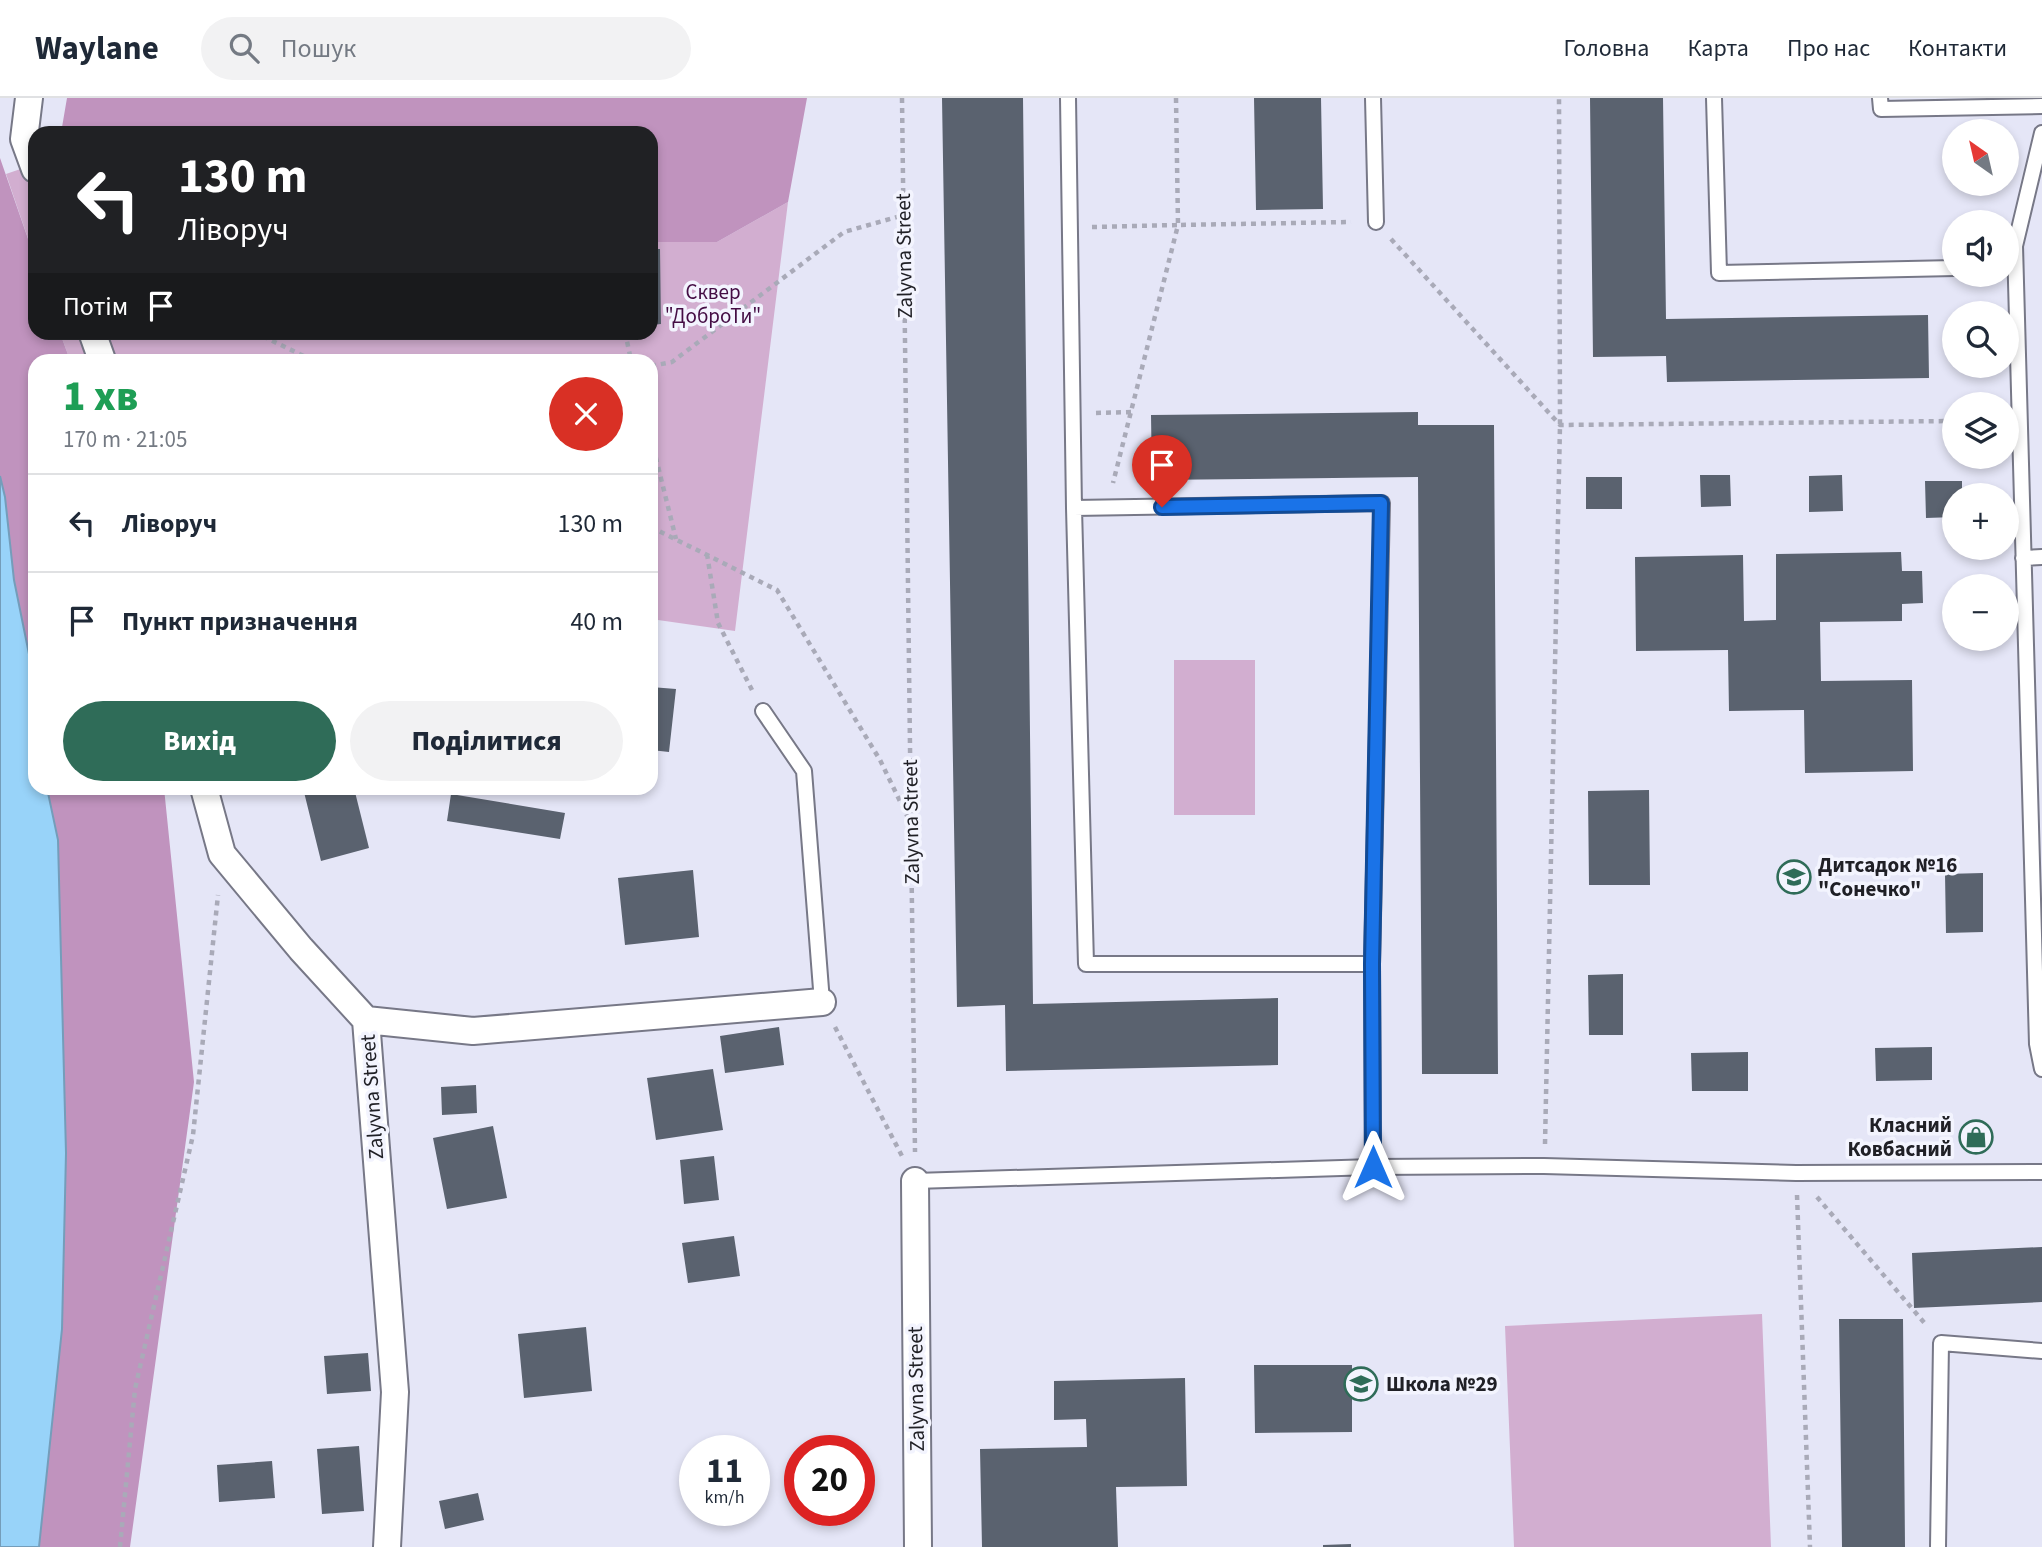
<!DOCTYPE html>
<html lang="uk">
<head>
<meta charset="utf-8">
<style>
	:root { --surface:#fff; --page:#f2f2f3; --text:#1f2937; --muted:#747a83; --line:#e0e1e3; --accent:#2f6c58 }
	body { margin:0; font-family:"Source Sans 3",sans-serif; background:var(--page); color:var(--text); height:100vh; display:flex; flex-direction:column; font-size:26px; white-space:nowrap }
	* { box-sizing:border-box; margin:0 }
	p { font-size:23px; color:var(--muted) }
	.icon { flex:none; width:38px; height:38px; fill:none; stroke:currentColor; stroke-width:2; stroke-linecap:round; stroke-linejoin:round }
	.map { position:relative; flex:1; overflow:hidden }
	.panel { position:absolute; left:28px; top:256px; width:630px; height:441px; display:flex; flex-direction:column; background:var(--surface); border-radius:21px; box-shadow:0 4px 10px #0003 }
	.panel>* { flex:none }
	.guide { position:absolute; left:28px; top:28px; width:630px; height:214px; border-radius:21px; box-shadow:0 4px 10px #0003; background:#202124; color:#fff; overflow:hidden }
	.needle { width:46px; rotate:326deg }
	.buttons { position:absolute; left:1942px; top:21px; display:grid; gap:14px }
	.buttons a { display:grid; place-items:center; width:77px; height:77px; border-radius:50%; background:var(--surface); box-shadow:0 4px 10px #0003; font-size:35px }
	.speed { position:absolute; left:679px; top:1337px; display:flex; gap:14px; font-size:35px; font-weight:700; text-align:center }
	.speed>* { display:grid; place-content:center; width:91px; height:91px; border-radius:50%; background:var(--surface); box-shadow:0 4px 10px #0003; line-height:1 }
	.speed small { font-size:18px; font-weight:400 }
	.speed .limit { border:10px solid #d22; background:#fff; color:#111 }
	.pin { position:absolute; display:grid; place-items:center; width:60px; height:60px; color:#fff; margin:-72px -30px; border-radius:50% 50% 50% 0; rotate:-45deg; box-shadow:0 0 7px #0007 }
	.pin .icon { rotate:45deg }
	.me { position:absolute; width:77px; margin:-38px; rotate:0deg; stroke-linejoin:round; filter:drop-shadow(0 0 5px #0008) }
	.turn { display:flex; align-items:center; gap:24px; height:147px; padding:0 35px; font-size:32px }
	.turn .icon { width:91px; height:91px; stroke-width:2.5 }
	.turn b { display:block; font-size:49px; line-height:60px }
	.then { display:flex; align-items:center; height:66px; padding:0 35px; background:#0003; gap:14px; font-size:26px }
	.round { display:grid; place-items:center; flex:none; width:74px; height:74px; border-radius:37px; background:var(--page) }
	.overview { display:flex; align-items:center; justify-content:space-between; height:119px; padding:0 35px }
	h1 { font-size:42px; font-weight:800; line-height:52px; color:#1e9e55 }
	.button { display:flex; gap:14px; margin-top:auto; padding:14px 35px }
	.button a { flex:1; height:80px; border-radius:42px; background:var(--accent); color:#fff; font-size:28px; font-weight:800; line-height:80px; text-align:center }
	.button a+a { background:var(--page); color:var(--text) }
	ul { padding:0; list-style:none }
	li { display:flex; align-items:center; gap:21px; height:98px; padding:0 35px; border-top:2px solid var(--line) }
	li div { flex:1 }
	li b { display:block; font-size:26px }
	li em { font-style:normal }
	header { display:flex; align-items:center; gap:42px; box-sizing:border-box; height:98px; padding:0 35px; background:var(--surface); border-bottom:2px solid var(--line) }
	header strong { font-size:33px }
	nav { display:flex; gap:38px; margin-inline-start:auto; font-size:24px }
	.search { width:490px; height:63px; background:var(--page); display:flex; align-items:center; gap:18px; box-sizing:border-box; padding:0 24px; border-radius:38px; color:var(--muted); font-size:26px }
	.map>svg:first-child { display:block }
	.green { fill:#d2aed0 }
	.forest { fill:#c093be }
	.water { fill:#98d3f9; stroke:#749dba; stroke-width:2 }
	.building { fill:#5a626f }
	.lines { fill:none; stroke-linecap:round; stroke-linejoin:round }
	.lane-casing { stroke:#777887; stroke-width:18 }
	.street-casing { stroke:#777887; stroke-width:30 }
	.path { stroke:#a9aab8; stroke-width:4.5; stroke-dasharray:5 5; stroke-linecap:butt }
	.lane { stroke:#fff; stroke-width:14 }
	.street { stroke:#fff; stroke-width:26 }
	.route-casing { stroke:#114b97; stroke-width:18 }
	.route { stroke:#1a73e8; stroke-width:12 }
	.labels { text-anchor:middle; stroke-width:7; stroke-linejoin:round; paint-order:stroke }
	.street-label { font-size:21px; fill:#202026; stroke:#f3f4fe }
	.park-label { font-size:21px; fill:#440d44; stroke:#f3f4fe }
	.poi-label { font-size:21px; font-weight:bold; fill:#202026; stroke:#f3f4fe; text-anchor:start }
</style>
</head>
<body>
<header>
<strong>Waylane</strong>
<div class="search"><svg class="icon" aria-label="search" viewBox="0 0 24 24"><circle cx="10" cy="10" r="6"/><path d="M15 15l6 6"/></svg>Пошук</div>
<nav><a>Головна</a><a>Карта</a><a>Про нас</a><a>Контакти</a></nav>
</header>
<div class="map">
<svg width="2042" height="1449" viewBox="0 0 2042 1449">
	<rect width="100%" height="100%" fill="#e5e6f7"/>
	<path class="green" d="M35,66V161L6,76Z
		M788,104L735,533L651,521V262H70L60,235L651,234V144H717Z
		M1174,562H1255V717H1174Z
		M1762,1216L1771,1449H1514L1505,1228Z"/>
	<path class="forest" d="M67,0H807L788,104L717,144H651V35H61Z
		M0,60L35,161V234L60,235L70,262H35V621L30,561L14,482L5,399L0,378Z
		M47,690H164L194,984L130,1449H39L62,1231L66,1055L58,742Z"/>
	<path class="water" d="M0,378L5,399L14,482L30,561L35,621V690H47L58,742L66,1055L62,1231L39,1449H0Z"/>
	<path class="building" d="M942,0H1023L1033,906L1278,900V967L1006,973L1005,907L957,909Z
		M1254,0H1321L1323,111L1256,112Z
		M1590,0H1663L1666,221L1928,217L1929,280L1667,284L1666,258L1593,259Z
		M651,151H660L661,226L651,227Z
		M1418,314V327H1494L1498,976H1422L1418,379L1152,382L1151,317Z
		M1700,377H1730L1731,408L1701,409Z
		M1842,377L1843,413L1809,414V378Z
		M1586,379H1622V411H1586Z
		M1925,383H1962V397H1955V419L1926,420Z
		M1901,454L1902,473H1922L1923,505L1902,506V523L1820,524L1821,583L1912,582L1913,673L1805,675L1804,612L1729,613L1728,552L1636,553L1635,459L1743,457L1744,523L1776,522V456Z
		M651,589L676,591L669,654L651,652Z
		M303,690H354L369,750L321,763Z
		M1649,692L1650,787H1589L1588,693Z
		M451,696L565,715L560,741L447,723Z
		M693,772L699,839L625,847L618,780Z
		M1983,775V834L1946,835L1945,776Z
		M1623,876V937H1589L1588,877Z
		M779,929L784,967L725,975L720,938Z
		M1932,949V982L1876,983L1875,950Z
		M1748,954V993H1692L1691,955Z
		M713,971L723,1032L656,1042L647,980Z
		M476,987L477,1015L442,1017L441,989Z
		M493,1028L507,1100L447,1111L433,1040Z
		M714,1058L719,1102L684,1106L680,1062Z
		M734,1138L740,1178L688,1185L682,1145Z
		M2042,1149V1204L1914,1210L1912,1155Z
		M1839,1221H1903L1905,1449H1842Z
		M586,1229L592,1293L524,1300L518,1236Z
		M368,1255L371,1293L327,1296L324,1258Z
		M1254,1267H1352V1334L1255,1335Z
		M1185,1280L1187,1388L1116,1389L1118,1449H982L980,1351L1087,1349L1086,1321L1054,1322V1283Z
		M359,1348L364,1413L322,1416L317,1351Z
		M272,1363L275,1400L219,1404L217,1367Z
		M478,1395L484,1422L445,1431L439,1403Z
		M1351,1446V1449H1323V1447Z"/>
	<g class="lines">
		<defs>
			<path id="lane" d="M1068,0L1074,410L1382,405L1372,866L1373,1069
				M1373,0L1376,124
				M1714,0L1719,175L1955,170
				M1880,0L1881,11L2042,8
				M2042,35L2015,148L2037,946L2042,971
				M1074,410L1086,866H1372
				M2023,460L2042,459
				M763,613L804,673L822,904
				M915,1083L1373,1069L1544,1068L1796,1075L2042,1074
				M1938,1449L1941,1245L2042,1253"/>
			<path id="street" d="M29,0L24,41L35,71
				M92,234L102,262
				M204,690L222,756L301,851L366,922
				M915,1083L918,1449
				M387,1449L395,1294L366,922L473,933L822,904"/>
		</defs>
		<use href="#lane" class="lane-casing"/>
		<use href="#street" class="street-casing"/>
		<path class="path" d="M902,0L915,1054
			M1176,0L1178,127L1351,124
			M1092,129L1178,127L1113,385
			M1391,141L1560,327L1955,323
			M254,234L312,262
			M625,234L631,262
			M651,268L672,264L844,134L904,117
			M1096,315L1131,314
			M651,340L676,441
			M651,429L777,492L880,662L910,724
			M707,456L718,525L752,592
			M835,929L902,1058
			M1545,1046L1560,327L1559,0
			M1797,1097L1810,1449
			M1817,1099L1927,1228
			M120,1449L135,1291L193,1037L218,797"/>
		<use href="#lane" class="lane"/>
		<use href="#street" class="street"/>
	</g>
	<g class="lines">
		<defs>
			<path id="route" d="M1162,409L1381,405L1372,866L1373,1069"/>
		</defs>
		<use href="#route" class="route-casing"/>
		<use href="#route" class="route"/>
	</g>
	<defs>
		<symbol id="school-ring" viewBox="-11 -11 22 22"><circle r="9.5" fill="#f3f4fe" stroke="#2f6c58" stroke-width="1.5"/><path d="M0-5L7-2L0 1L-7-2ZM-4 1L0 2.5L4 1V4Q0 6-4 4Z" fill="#2f6c58"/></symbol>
		<symbol id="shop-ring" viewBox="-11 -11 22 22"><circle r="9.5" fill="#f3f4fe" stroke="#2f6c58" stroke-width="1.5"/><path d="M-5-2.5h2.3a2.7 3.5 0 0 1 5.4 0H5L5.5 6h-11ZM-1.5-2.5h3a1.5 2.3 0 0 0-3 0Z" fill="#2f6c58"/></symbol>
	</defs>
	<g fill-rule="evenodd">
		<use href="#school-ring" x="1775" y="760" width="38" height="38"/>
		<use href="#shop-ring" x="1957" y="1020" width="38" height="38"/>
		<use href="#school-ring" x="1342" y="1267" width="38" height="38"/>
	</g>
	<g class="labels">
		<g class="street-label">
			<text transform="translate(904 158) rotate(-91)" y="7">Zalyvna Street</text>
			<text transform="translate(911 724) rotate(-91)" y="7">Zalyvna Street</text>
			<text transform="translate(372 999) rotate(-94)" y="7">Zalyvna Street</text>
			<text transform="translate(916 1291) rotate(-91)" y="7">Zalyvna Street</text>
		</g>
		<g class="park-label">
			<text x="713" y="201">Сквер<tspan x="713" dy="24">"ДоброТи"</tspan></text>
		</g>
		<g class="poi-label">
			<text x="1818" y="774">Дитсадок №16<tspan x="1818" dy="24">"Сонечко"</tspan></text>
			<text x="1952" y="1034" text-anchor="end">Класний<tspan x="1952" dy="24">Ковбасний</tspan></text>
			<text x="1386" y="1293">Школа №29</text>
		</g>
	</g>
</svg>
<div class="buttons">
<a><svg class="needle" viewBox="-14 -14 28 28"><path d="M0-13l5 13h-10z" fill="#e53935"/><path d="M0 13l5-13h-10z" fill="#747a83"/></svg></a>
<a><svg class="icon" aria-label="sound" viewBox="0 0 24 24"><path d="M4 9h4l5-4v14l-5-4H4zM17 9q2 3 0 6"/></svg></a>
<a><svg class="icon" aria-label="search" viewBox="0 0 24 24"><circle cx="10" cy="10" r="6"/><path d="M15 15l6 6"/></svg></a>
<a><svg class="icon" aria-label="layers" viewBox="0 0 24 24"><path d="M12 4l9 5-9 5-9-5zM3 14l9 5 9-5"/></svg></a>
<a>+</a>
<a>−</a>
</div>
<div class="speed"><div>11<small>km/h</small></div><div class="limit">20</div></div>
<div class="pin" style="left:1162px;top:409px;background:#d93025"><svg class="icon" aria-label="arrive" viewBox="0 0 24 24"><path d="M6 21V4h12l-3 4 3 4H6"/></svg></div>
<svg class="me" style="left:1373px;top:1069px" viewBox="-20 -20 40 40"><path d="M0-17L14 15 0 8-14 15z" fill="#1a73e8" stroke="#fff" stroke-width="4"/></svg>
<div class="guide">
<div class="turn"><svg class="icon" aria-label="left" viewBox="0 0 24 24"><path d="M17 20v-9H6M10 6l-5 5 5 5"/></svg><div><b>130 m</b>Ліворуч</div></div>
<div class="then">Потім<svg class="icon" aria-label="arrive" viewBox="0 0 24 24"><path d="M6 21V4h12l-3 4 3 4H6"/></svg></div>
</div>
<section class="panel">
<div class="overview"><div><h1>1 хв</h1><p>170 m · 21:05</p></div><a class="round" style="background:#d93025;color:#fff"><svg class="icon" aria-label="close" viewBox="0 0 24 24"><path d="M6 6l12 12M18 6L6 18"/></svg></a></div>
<ul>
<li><svg class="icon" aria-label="left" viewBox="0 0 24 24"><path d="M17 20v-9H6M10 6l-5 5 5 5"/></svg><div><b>Ліворуч</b></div><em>130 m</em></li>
<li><svg class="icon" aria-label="arrive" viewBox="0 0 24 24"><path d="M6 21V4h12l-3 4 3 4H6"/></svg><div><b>Пункт призначення</b></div><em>40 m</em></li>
</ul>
<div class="button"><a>Вихід</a><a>Поділитися</a></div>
</section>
</div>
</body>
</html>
